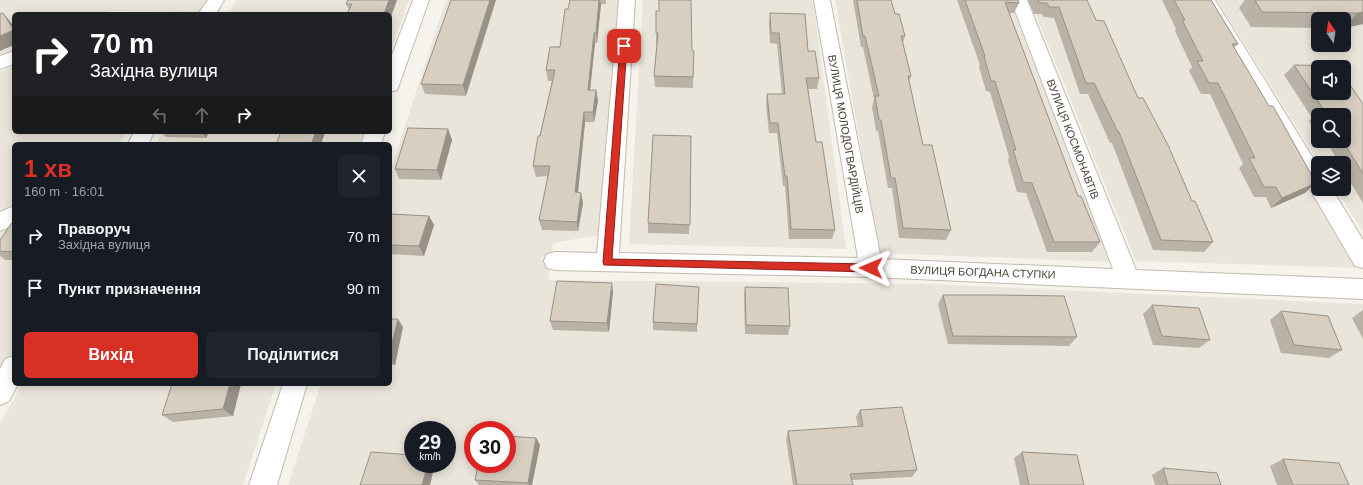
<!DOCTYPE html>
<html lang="uk">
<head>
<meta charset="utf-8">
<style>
	:root { --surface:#171b24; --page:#20242c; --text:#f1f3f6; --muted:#9ea1a6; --accent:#d93025 }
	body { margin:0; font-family:Helvetica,sans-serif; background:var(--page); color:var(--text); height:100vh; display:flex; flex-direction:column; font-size:15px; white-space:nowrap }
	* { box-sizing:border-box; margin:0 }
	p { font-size:13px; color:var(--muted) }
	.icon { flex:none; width:22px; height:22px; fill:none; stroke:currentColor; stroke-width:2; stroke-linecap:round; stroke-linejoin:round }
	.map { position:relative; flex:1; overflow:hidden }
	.drawer { position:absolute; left:12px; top:142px; width:380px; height:244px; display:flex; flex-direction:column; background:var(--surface); border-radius:6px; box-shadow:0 2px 10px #0003 }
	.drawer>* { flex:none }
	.top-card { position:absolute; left:12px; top:12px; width:380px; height:122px; border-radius:6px; box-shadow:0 2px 10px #0003; background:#202124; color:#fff; overflow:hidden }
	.needle { width:26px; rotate:347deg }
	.controls { position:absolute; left:1311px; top:12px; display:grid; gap:8px }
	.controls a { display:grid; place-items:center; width:40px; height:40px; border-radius:6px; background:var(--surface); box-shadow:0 2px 10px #0003; font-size:20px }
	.speed { position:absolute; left:404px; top:421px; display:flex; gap:8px; font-size:20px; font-weight:700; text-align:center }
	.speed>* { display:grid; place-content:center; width:52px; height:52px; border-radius:50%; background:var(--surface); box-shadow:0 2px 10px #0003; line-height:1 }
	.speed small { font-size:10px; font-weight:400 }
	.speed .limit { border:6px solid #d22; background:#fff; color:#111 }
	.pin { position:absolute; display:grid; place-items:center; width:34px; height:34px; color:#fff; margin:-17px; border-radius:8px; box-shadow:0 2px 6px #0006 }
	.me { position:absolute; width:44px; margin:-22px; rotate:271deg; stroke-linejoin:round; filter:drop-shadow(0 0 3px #0008) }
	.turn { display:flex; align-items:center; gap:14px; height:84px; padding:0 12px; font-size:18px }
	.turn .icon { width:52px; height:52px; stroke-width:2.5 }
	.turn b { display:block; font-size:28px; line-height:34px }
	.lanes { display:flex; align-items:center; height:38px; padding:0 12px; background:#0003; justify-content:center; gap:20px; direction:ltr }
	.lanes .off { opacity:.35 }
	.round { display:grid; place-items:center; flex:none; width:42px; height:42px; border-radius:6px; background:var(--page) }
	.headline { display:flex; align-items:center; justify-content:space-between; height:68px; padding:0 12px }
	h1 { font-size:24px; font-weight:700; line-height:30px; color:var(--accent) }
	.primary-button { display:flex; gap:8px; margin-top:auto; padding:8px 12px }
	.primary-button a { flex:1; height:46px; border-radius:6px; background:var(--accent); color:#fff; font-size:16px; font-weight:700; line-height:46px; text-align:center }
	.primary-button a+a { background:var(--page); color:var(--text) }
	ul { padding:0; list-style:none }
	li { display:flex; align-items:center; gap:12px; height:52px; padding:0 12px }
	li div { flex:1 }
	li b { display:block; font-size:15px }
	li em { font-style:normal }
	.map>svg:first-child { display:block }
	.residential { fill:#eae5da; fill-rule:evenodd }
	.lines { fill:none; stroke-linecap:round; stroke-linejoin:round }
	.minor-casing { stroke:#c2bbae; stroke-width:2 }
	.minor { fill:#fff; fill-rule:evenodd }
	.wall { fill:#bab2a6 }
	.shaded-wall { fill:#979187 }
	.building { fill:#d8cfc1; stroke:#979187 }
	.route { fill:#d93025; stroke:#8d1f18 }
	.labels { text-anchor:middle; stroke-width:4; stroke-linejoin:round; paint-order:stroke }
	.street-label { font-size:11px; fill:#4b4439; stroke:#fff }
</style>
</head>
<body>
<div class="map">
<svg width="1363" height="485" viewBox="0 0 1363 485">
	<rect width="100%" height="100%" fill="#f6f3ec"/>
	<path class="residential" d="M0,0H209L201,12L110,11L104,14H14V53L0,59Z
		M236,0H409L390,54V14H229Z
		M446,0H620L599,235L553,243L548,280L929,284L1363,304V485H288L321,384H390V172ZM413,430H447V464H413ZM473,430H507V464H473Z
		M643,0H813L846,249L629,244Z
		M835,0H1009L1113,262L879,253Z
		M1030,0H1199L1357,268L1136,261Z
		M1217,0H1363V232L1336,189H1344V163H1319ZM1318,19H1344V45H1318ZM1318,67H1344V93H1318ZM1318,115H1344V141H1318Z
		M14,66V132H127L120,144H14V205L0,213V72Z
		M163,132H363L359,144H156Z
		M14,221V351L0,375V228Z
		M22,384H276L243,485H0V424Z"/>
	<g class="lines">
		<defs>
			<path id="minor" d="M208,0H224L216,14H198Z
				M413,0H429L399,85L397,90L390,92V60Z
				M619,0H635L619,253L858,258L814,0H830L881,259L1113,269L1011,0H1027L1136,270L1363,279V299L871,277L555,270L547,268L544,261L547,254L555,252L597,253Z
				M1199,0H1215L1318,166V189H1332L1363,240V268L1355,266Z
				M14,51V64L0,69V56Z
				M134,132H154L148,144H128Z
				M365,132H385L381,144H361Z
				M14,206V225L0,231V212Z
				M14,356V384H18L9,401L0,405V369L5,359Z
				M283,384H307L277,485H249Z"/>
		</defs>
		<use href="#minor" class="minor-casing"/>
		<use href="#minor" class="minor"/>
	</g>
	<path class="wall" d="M348,0H397L390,19L349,10L346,4Z
		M451,0L466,96L425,94L421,84Z
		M570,0H606V4H601L597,43H595L590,90H596L598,101L594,122H585L578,193H581L583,203L578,231L542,230L539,220L548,176L536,177L533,166L552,81H548L546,70L560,47L568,9Z
		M853,0H891L895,14L905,36L903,43L911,76L909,82L923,145L951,230L946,240L899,238L892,188H888L878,131H876L872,107L874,99L863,47H861Z
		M957,0H1018L1019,3L1014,13H1009L1078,196L1100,242L1092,252H1047L1026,193L1017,192L1008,160L1009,157L990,92L986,91L979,67L980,65Z
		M1028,0H1087L1096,20L1138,98L1213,242L1204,252L1153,250L1112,143H1110L1088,94H1080L1054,18L1043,17L1042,14H1034Z
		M1162,0H1211L1238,44L1234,48L1305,193L1271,208L1266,197H1254L1239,168L1243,164L1210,94H1201L1189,71L1192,67L1175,31L1176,29Z
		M1245,0H1363V24L1344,28V19H1318V28L1251,27L1239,8Z
		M656,11L692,51H694L693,88L655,87L654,76L657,44H656Z
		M770,13L808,51L819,78L817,89H808L816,142L835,230L832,239H789L785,186H783L777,133H769L766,105L767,94H782L777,44L770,43L769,24Z
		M1294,65L1363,104V203L1344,172V163H1339L1329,146H1324L1321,141H1344V115H1318V136L1309,121L1312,118L1284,75Z
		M448,129L452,140L441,180L399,179L395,169Z
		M162,132H209L206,138L166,137Z
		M691,136L689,234L648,233V223Z
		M390,214L429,216L434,225L424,256L390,254Z
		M14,220V260H5L0,256V240Z
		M699,287L697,332L653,330V322Z
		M745,287L790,326L788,335L745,334L744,296Z
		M613,292L609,332L553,330L550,321Z
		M943,295L1077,337L1069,346L948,344L938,304Z
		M1152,305L1210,340L1199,348L1153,345L1143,314Z
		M1363,310V339L1352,318Z
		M1281,311L1342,350L1329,358L1281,353L1270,320Z
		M390,319L403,327L395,365H390Z
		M241,384L233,416L173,422L162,415Z
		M860,410L917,470L912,477L852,480L853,485H793L786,439L788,431L858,427L856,417Z
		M536,438L540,445L532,485H479L475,480Z
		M1022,452L1084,485H1020L1014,458Z
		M1283,459L1349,485H1277L1270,466Z
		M1163,468L1221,485H1155L1152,475Z"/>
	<path class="shaded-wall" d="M389,0H397L390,19V14H384Z
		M490,0H496L466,96L463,85Z
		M599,0H600L601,4L597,43L596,33Z
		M1363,12V24L1344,28L1357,13Z
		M3,13L14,26V45L0,51V36Z
		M594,33L595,43L589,100L588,90Z
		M596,90L598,101L594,122L593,112Z
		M584,112L585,122L577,202L575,192Z
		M448,129L452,140L441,180L437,170Z
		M202,132H209L206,138Z
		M316,132H325V133L321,144H311Z
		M1316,183L1305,193L1271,208L1282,198Z
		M581,193L583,203L578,231L577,222Z
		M429,216L434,225L424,256L419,246Z
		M612,283L613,292L609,332L607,323Z
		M398,319L403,327L395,365L390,359V351Z
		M230,384H241L233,416L223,409Z
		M536,438L540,445L532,485H529L528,483Z
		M428,464H435L430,485H422Z"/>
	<path class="building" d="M348,0H389L384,14H347L352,4H346Z
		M451,0H490L463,85L421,84Z
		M570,0H599L596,33H594L588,90H596L593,112H584L575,192L581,193L577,222L539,220L550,166H533L538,136H540L555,70H546L550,47H560L565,9H568Z
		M659,0H691L692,51H694L693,77L654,76L658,33H656V11H659Z
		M857,0H891L895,14H899L905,36H901L911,76H908L923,145H932L951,230L903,228L895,178H891L881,120H879L875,96H879L865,36H863Z
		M965,0H1018L1019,3L1005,2L1078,196H1081L1100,242H1054L1032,183L1023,182L1013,150H1016L995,81H991L984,56H985Z
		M1038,0H1087L1096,20L1104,21L1138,98H1143L1168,145L1192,201H1195L1213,242L1161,240L1119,132H1118L1094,83H1086L1059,7H1049L1047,3H1039Z
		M1174,0H1211L1238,44H1232L1269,106H1273L1316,183L1282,198L1276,187H1264L1249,158H1255L1218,83H1209L1197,61H1203L1182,20H1185Z
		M1255,0H1363V12L1357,13L1262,12Z
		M3,13L14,30L0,36V14Z
		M770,13L805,14L808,51H815L819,78H806L816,142H822L835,230L791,229L787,176H785L778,123H770L767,94H785L779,33H771Z
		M1294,65L1337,66L1338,67H1318V93H1344V76L1363,104V174L1343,141H1344V115H1322L1319,110H1324Z
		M408,128L448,129L437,170L395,169Z
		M281,132H316L311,144H276Z
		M653,135L691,136L690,225L648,223Z
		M390,214L429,216L419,246L390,245Z
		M14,220V252L0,251V240Z
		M557,281L612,283L607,323L550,321Z
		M656,284L699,287L697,324L653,322Z
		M745,287L788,288L790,326L746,325Z
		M943,295H996L1064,296L1077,337L953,336Z
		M1152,305L1199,308L1210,340L1162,336Z
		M1281,311L1328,316L1342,350L1294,345Z
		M390,319H398L390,351Z
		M172,384H230L223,409L162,415Z
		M902,407L917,470L850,474L853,485H797L788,431L863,426L860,410Z
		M507,436L536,438L528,483L475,480L478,464H507Z
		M371,452L413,455V464H428L422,485H360Z
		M1022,452L1077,455L1084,485H1029Z
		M1283,459L1339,463L1349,485H1293Z
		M1163,468L1217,473L1221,485H1168Z"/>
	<path class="route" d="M624,44L627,46L612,259L871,264L874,265L875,268L874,271L871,272L604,265L603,262L620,46Z"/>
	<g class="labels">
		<g class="street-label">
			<text transform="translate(846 134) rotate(80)" y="4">ВУЛИЦЯ МОЛОДОГВАРДІЙЦІВ</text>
			<text transform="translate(1073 139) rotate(69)" y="4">ВУЛИЦЯ КОСМОНАВТІВ</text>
			<text transform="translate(983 272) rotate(2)" y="4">ВУЛИЦЯ БОГДАНА СТУПКИ</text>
		</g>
	</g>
</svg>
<div class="controls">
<a><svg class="needle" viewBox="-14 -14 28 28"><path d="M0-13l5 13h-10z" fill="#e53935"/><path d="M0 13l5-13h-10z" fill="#9ea1a6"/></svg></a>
<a><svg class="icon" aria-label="sound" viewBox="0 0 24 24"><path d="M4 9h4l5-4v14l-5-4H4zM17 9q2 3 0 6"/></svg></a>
<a><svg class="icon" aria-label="search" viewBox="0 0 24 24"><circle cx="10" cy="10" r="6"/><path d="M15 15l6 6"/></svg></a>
<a><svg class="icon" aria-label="layers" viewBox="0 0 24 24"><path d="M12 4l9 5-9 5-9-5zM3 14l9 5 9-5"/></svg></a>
</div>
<div class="speed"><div>29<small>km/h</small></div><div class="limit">30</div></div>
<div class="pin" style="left:624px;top:46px;background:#d93025"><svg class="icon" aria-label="arrive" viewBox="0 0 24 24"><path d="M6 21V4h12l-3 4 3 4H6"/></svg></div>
<svg class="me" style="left:871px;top:268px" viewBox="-20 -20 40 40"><path d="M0-17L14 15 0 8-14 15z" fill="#d93025" stroke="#fff" stroke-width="4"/></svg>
<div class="top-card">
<div class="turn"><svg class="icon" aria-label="right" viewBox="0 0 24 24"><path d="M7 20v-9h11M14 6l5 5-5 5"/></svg><div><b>70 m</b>Західна вулиця</div></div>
<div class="lanes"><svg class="icon off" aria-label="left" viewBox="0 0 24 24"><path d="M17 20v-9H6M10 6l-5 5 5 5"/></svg><svg class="icon off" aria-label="ahead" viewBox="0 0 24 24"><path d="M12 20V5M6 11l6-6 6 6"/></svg><svg class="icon" aria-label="right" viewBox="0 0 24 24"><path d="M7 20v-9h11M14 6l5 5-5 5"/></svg></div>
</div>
<section class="drawer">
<div class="headline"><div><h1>1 хв</h1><p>160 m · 16:01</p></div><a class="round"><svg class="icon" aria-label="close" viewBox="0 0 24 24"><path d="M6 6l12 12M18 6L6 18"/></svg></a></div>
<ul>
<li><svg class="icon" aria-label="right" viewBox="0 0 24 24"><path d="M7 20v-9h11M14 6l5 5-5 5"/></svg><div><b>Праворуч</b><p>Західна вулиця</p></div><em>70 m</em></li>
<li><svg class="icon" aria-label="arrive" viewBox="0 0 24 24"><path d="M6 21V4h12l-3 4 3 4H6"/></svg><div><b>Пункт призначення</b></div><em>90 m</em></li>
</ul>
<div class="primary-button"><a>Вихід</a><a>Поділитися</a></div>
</section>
</div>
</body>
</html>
